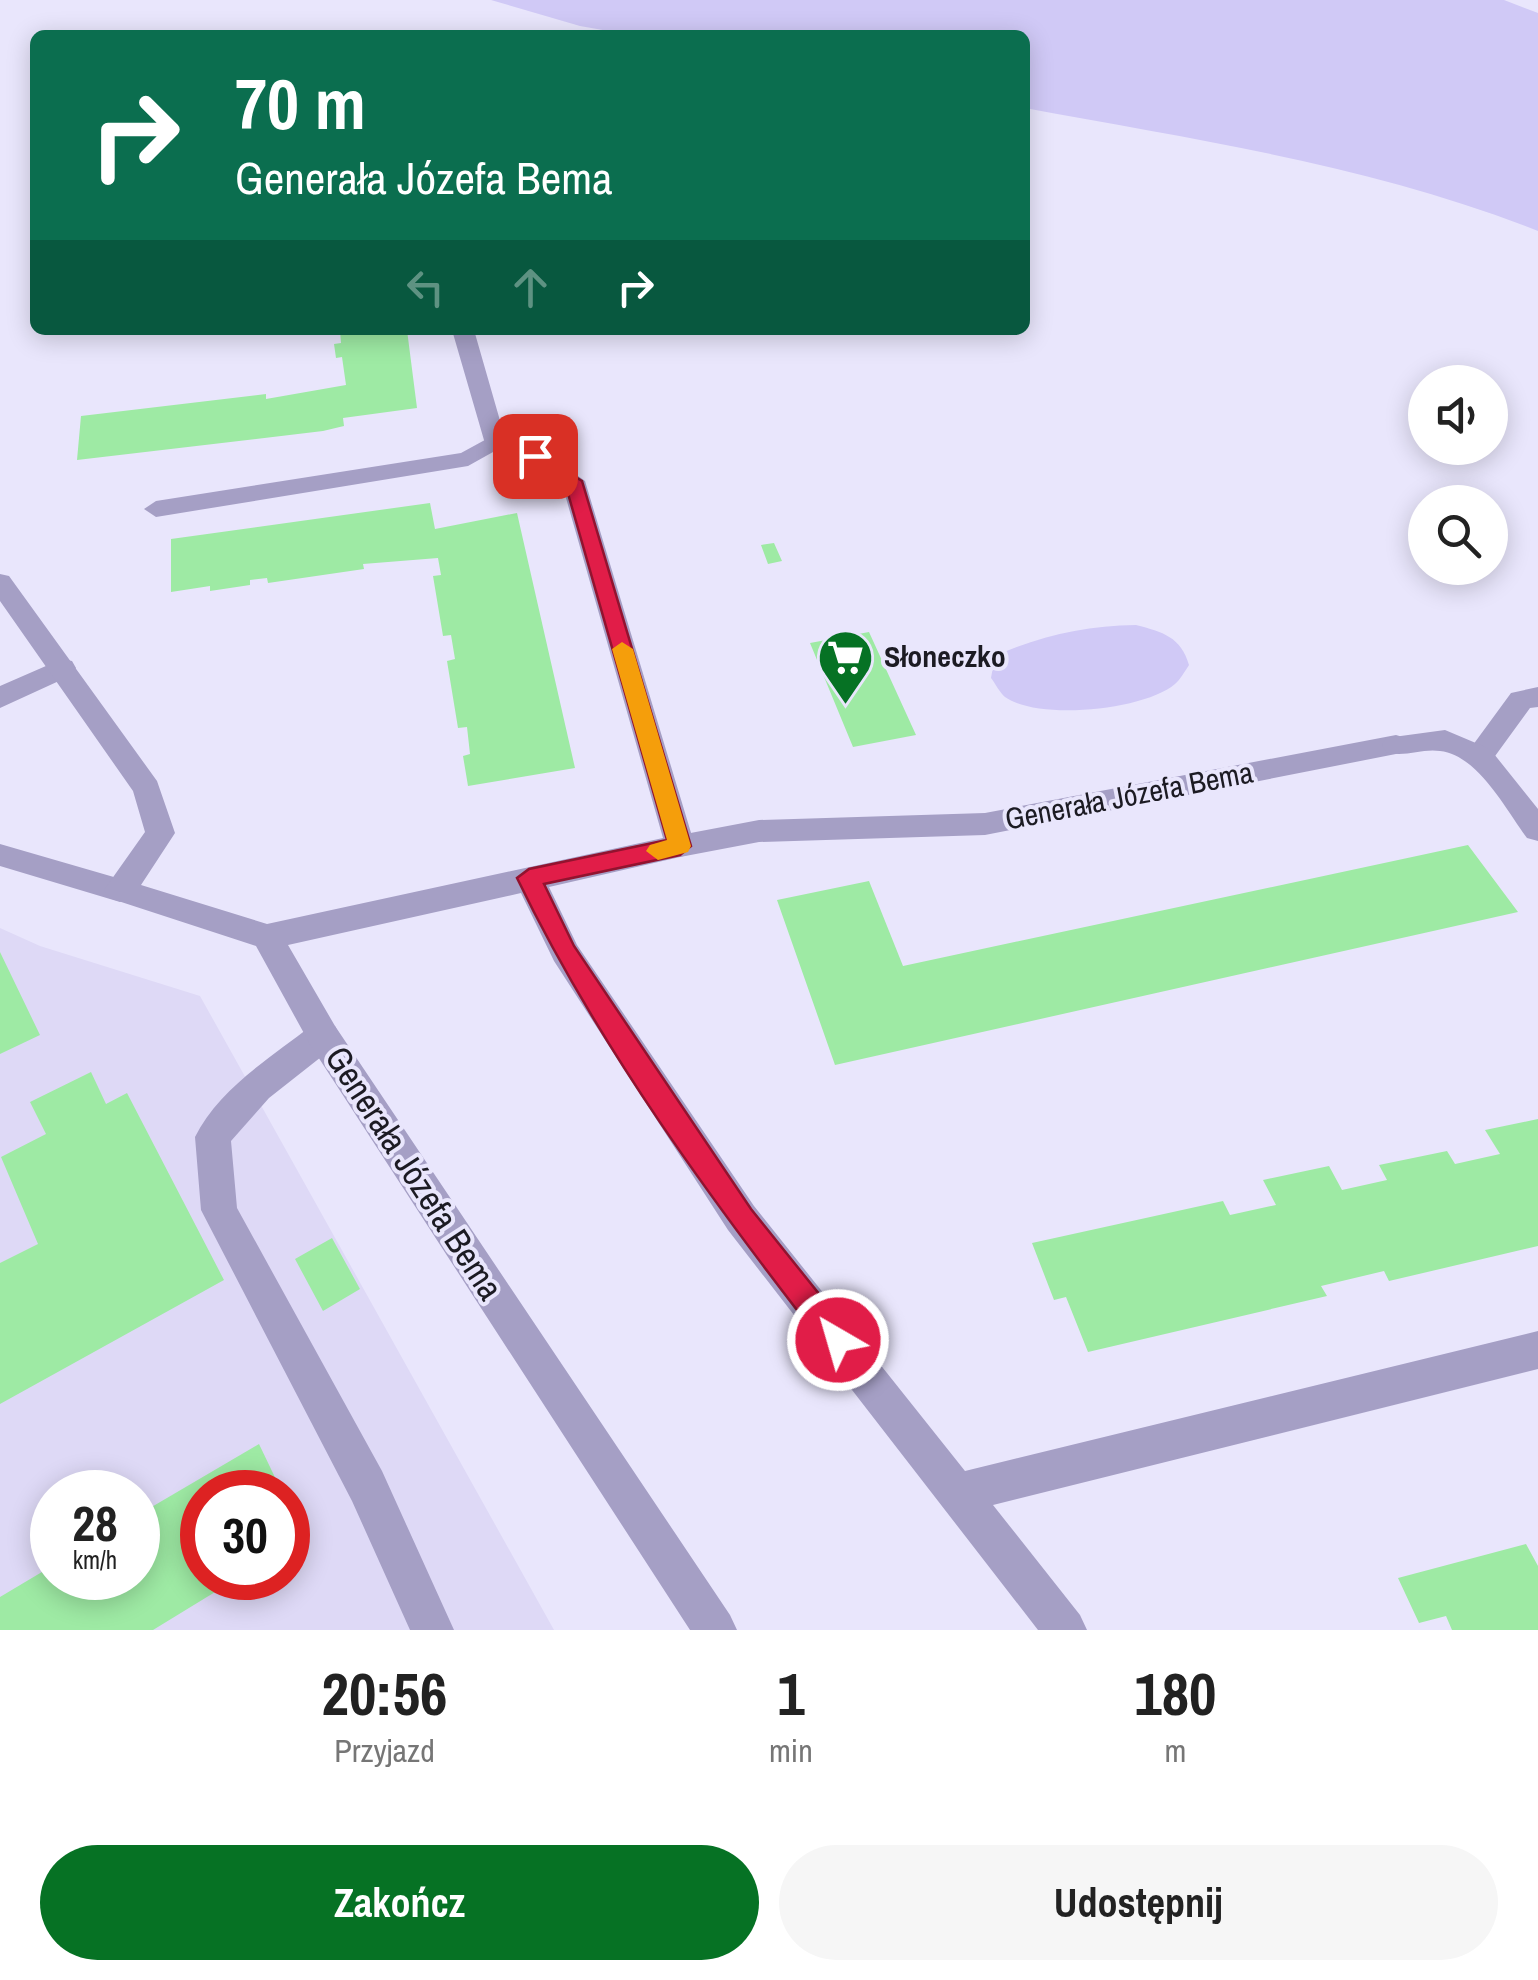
<!DOCTYPE html>
<html lang="pl">
<head>
<meta charset="utf-8">
<style>
	:root { --surface:#fff; --page:#f6f6f6; --text:#222; --muted:#767676; --accent:#067224 }
	body { margin:0; font-family:"Archivo Narrow",sans-serif; background:var(--page); color:var(--text); height:100vh; display:flex; flex-direction:column; font-size:38px; white-space:nowrap }
	* { box-sizing:border-box; margin:0 }
	p { font-size:32px; color:var(--muted) }
	.icon { flex:none; width:55px; height:55px; fill:none; stroke:currentColor; stroke-width:2; stroke-linecap:round; stroke-linejoin:round }
	.map { position:relative; height:1630px; overflow:hidden }
	.details { display:flex; flex-direction:column; background:var(--surface); flex:1 }
	.details>* { flex:none }
	.guide { position:absolute; left:30px; top:30px; width:1000px; height:305px; border-radius:15px; box-shadow:0 5px 25px #0003; background:#0b6e4f; color:#fff; overflow:hidden }
	.tools { position:absolute; left:1408px; top:365px; display:grid; gap:20px }
	.tools a { display:grid; place-items:center; width:100px; height:100px; border-radius:50%; background:var(--surface); box-shadow:0 5px 25px #0003; font-size:50px }
	.speed { position:absolute; left:30px; top:1470px; display:flex; gap:20px; font-size:50px; font-weight:700; text-align:center }
	.speed>* { display:grid; place-content:center; width:130px; height:130px; border-radius:50%; background:var(--surface); box-shadow:0 5px 25px #0003; line-height:1 }
	.speed small { font-size:25px; font-weight:400 }
	.speed .limit { border:15px solid #d22; background:#fff; color:#111 }
	.pin { position:absolute; display:grid; place-items:center; width:85px; height:85px; color:#fff; margin:-42px; border-radius:20px; box-shadow:0 5px 15px #0006 }
	.me { position:absolute; width:110px; margin:-55px; rotate:322deg; stroke-linejoin:round; filter:drop-shadow(0 0 8px #0008) }
	.turn { display:flex; align-items:center; gap:35px; height:210px; padding:0 40px; font-size:45px }
	.turn .icon { width:130px; height:130px; stroke-width:2.5 }
	.turn b { display:block; font-size:70px; line-height:85px }
	.lanes { display:flex; align-items:center; height:95px; padding:0 40px; background:#0003; justify-content:center; gap:50px; direction:ltr }
	.lanes .off { opacity:.35 }
	.eta { display:flex; justify-content:space-evenly; align-items:center; height:170px; text-align:center }
	.eta b { font-size:60px; font-weight:700; line-height:70px }
	.primary-button { display:flex; gap:20px; margin-top:auto; padding:20px 40px }
	.primary-button a { flex:1; height:115px; border-radius:60px; background:var(--accent); color:#fff; font-size:40px; font-weight:700; line-height:115px; text-align:center }
	.primary-button a+a { background:var(--page); color:var(--text) }
	.map>svg:first-child { display:block }
	.built { fill:#ded9f6; fill-rule:evenodd }
	.green { fill:#d0c9f6 }
	.building { fill:#9eeaa4 }
	.lines { fill:none; stroke-linecap:round; stroke-linejoin:round }
	.service { fill:#a59fc5; fill-rule:evenodd }
	.minor { fill:#a59fc5; fill-rule:evenodd }
	.route { fill:#e11d48; stroke:#92132f; stroke-width:2.5 }
	.slow { fill:#f59e0b }
	.labels { text-anchor:middle; stroke-width:8; stroke-linejoin:round; paint-order:stroke }
	.poi-label { font-size:30px; font-weight:bold; fill:#1c1b23; stroke:#e9e6fc; text-anchor:start }
	.street-label { font-size:30px; fill:#1c1b23; stroke:#e9e6fc }
	.near-street-label { font-size:35px; fill:#1c1b23; stroke:#e9e6fc }
</style>
</head>
<body>
<div class="map">
<svg width="1538" height="1630" viewBox="0 0 1538 1630">
	<rect width="100%" height="100%" fill="#e9e6fc"/>
	<path class="built" d="M0,928L40,946L200,996L554,1630H0ZM52,1492H138V1578H52ZM202,1492H288V1578H202Z"/>
	<path class="green" d="M491,0H1504L1538,13V231C1374,166 1198,140 1025,108V35H631L580,26Z
		M1136,625C1163,632 1181,637 1189,665C1185,671 1180,680 1175,684C1145,710 1038,721 1005,697C1000,693 995,683 991,678L995,656C1042,635 1085,626 1136,625Z"/>
	<path class="building" d="M340,330H407L417,408L343,418L344,426L323,431L77,460L81,416L266,394V399L346,385L342,357L336,358L334,344L341,343Z
		M430,503L435,529L517,513L575,768L468,786L463,756L470,754L467,727L458,728L447,661L455,659L451,635L443,636L433,576L441,575L438,558L363,564L364,569L268,583L267,578L250,580V585L210,591V586L171,592V539Z
		M774,543L782,561L768,564L761,545Z
		M869,632L916,735L853,747L810,643Z
		M1468,845L1518,912L835,1065L777,900L869,881L903,966Z
		M0,952L40,1035L0,1054Z
		M91,1072L106,1104L127,1093L224,1280L0,1404V1263L38,1244L1,1157L46,1134L30,1102Z
		M1538,1119V1246L1389,1281L1384,1271L1321,1286L1327,1296L1088,1352L1066,1297L1054,1300L1032,1243L1223,1201L1230,1215L1276,1205L1263,1180L1329,1166L1342,1190L1387,1180L1379,1165L1447,1151L1455,1164L1500,1154L1485,1130Z
		M332,1238L360,1289L323,1311L295,1259Z
		M259,1444L282,1492H202V1578H238L153,1630H0V1597L52,1566V1578H138V1515Z
		M288,1504L303,1537L288,1547Z
		M1526,1544L1538,1566V1630H1452L1446,1616L1419,1623L1398,1578Z"/>
	<g class="lines">
		<path class="service" d="M494,435L502,437L506,442L502,447L468,466L156,517L144,509L156,501L461,453Z
			M62,659L72,661L76,668L72,675L0,708V686Z
			M1538,687V707L1530,708L1490,763L1480,766L1470,763L1465,756L1470,749L1511,693Z
			M1396,735L1406,738L1410,745L1406,752L985,835L759,842L680,857L669,854L665,846L669,838L680,835L759,820L985,813Z
			M0,844L131,882L136,890L131,898L120,902L0,866Z
			M323,1022L335,1026L340,1036L335,1046L269,1098L231,1141L237,1208L382,1471L454,1630H410L352,1501L201,1210L195,1137C218,1090 271,1057 311,1026Z"/>
		<path class="minor" d="M452,330H474L505,438L543,451L585,481L695,846L691,854L680,857L549,887L577,945L754,1206L965,1471L1538,1331V1369L993,1505L1080,1615L1087,1630H1038L728,1230L554,961L521,893L288,945L335,1026L730,1615L737,1630H690L311,1046L256,946L109,898L104,890L145,832L133,791L0,601V574L9,576L157,781L175,833L141,885L267,924L663,838L562,484L527,461L486,447Z
			M1445,730L1490,749L1538,809V841L1527,838C1506,810 1478,755 1440,751C1422,748 1404,758 1386,752L1382,745L1386,738Z"/>
	</g>
	<path class="route" d="M535,451L582,481L691,846L680,855L544,884L574,946L751,1209L848,1330L853,1340L848,1350L838,1354L828,1350C713,1203 598,1046 517,878L529,869L667,840L565,483L529,460V453Z"/>
	<path class="slow" d="M622,642L633,649L691,846L688,852L658,860L646,851L650,845L667,840L612,649Z"/>
	<defs>
		<symbol id="supermarket-pin" viewBox="-11 -11 22 30"><path d="M0 17L-7.5 6A9.5 9.5 0 1 1 7.5 6Z" fill="#067224" stroke="#e9e6fc"/><path d="M-6-5.5h2.5l.6 2H6L4.5 2H-2.5L-4.4-4H-6ZM-1.5 3.2a1.3 1.3 0 1 0 .1 0ZM3 3.2a1.3 1.3 0 1 0 .1 0Z" fill="#fff"/></symbol>
	</defs>
	<g fill-rule="evenodd">
		<use href="#supermarket-pin" x="814" y="626" width="63" height="86"/>
	</g>
	<g class="labels">
		<g class="poi-label">
			<text x="884" y="667">Słoneczko</text>
		</g>
		<g class="street-label">
			<text transform="translate(1129 796) rotate(-11)" y="10">Generała Józefa Bema</text>
		</g>
		<g class="near-street-label">
			<text transform="translate(414 1173) rotate(57)" y="12">Generała Józefa Bema</text>
		</g>
	</g>
</svg>
<div class="tools">
<a><svg class="icon" aria-label="sound" viewBox="0 0 24 24"><path d="M4 9h4l5-4v14l-5-4H4zM17 9q2 3 0 6"/></svg></a>
<a><svg class="icon" aria-label="search" viewBox="0 0 24 24"><circle cx="10" cy="10" r="6"/><path d="M15 15l6 6"/></svg></a>
</div>
<div class="speed"><div>28<small>km/h</small></div><div class="limit">30</div></div>
<div class="pin" style="left:535px;top:456px;background:#d93025"><svg class="icon" aria-label="arrive" viewBox="0 0 24 24"><path d="M6 21V4h12l-3 4 3 4H6"/></svg></div>
<svg class="me" style="left:838px;top:1340px" viewBox="-20 -20 40 40"><circle r="17" fill="#e11d48" stroke="#fff" stroke-width="3"/><path d="M0-11L8 9 0 5-8 9z" fill="#fff"/></svg>
<div class="guide">
<div class="turn"><svg class="icon" aria-label="right" viewBox="0 0 24 24"><path d="M7 20v-9h11M14 6l5 5-5 5"/></svg><div><b>70 m</b>Generała Józefa Bema</div></div>
<div class="lanes"><svg class="icon off" aria-label="left" viewBox="0 0 24 24"><path d="M17 20v-9H6M10 6l-5 5 5 5"/></svg><svg class="icon off" aria-label="ahead" viewBox="0 0 24 24"><path d="M12 20V5M6 11l6-6 6 6"/></svg><svg class="icon" aria-label="right" viewBox="0 0 24 24"><path d="M7 20v-9h11M14 6l5 5-5 5"/></svg></div>
</div>
</div>
<section class="details">
<div class="eta">
<div><b>20:56</b><p>Przyjazd</p></div>
<div><b>1</b><p>min</p></div>
<div><b>180</b><p>m</p></div>
</div>
<div class="primary-button"><a>Zakończ</a><a>Udostępnij</a></div>
</section>
</body>
</html>
